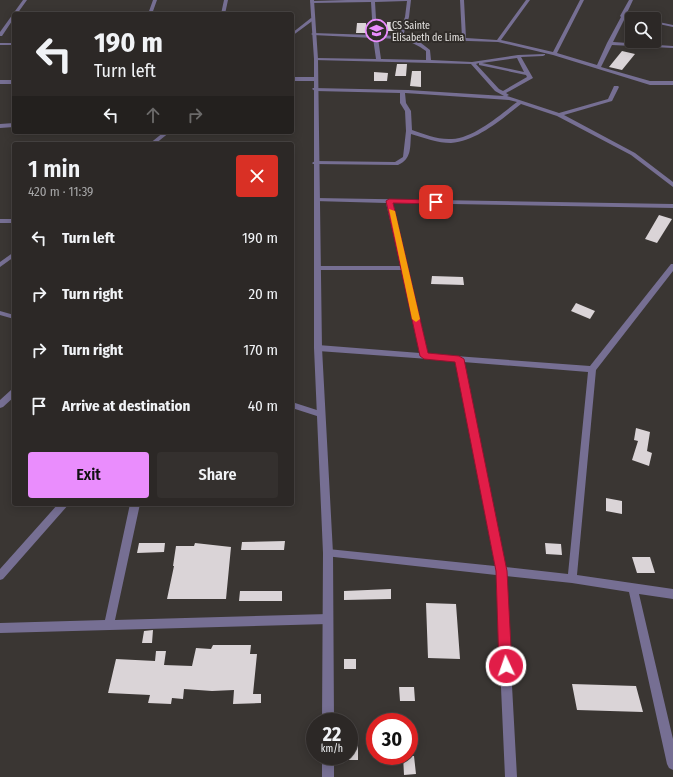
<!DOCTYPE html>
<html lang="en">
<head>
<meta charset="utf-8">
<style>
	:root { --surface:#2c2826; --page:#34302e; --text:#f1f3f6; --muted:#a6a6a7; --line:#484443; --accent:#ea8dfd }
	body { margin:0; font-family:"Fira Sans Condensed",sans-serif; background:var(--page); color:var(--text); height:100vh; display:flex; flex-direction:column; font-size:15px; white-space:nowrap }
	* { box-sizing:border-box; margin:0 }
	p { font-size:13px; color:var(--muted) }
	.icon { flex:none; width:22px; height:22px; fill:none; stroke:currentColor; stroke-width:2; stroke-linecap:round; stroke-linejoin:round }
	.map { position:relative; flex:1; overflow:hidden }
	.sheet { position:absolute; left:12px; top:142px; width:282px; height:364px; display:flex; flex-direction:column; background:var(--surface); border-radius:4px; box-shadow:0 2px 10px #0003,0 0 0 1px var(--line) }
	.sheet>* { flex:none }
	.hud { position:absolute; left:12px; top:12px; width:282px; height:122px; border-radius:4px; box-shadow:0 2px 10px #0003,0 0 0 1px var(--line); background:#2c2826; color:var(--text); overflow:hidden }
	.fabs { position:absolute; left:625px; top:12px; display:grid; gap:8px }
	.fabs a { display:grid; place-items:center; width:36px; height:36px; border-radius:4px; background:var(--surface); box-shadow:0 2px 10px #0003,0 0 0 1px var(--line); font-size:20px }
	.speed { position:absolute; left:306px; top:713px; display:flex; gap:8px; font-size:20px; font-weight:700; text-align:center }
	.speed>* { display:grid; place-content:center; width:52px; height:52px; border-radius:50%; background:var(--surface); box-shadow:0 2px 10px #0003,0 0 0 1px var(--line); line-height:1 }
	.speed small { font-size:10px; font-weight:400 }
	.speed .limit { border:6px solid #d22; background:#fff; color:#111 }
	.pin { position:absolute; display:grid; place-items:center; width:34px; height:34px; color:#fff; margin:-17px; border-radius:8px; box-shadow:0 2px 6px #0006 }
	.me { position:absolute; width:44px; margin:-22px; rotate:357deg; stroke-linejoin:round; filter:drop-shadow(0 0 3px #0008) }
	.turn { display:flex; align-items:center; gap:14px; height:84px; padding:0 16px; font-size:18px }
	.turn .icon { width:52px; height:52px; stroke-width:2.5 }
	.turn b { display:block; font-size:28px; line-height:34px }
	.lanes { display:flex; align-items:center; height:38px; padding:0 16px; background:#0003; justify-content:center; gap:20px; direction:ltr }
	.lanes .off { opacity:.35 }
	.round { display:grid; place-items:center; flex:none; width:42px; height:42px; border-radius:4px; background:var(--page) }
	.head { display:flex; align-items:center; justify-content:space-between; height:68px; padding:0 16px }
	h1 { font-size:24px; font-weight:600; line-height:30px }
	.cta { display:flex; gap:8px; margin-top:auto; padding:8px 16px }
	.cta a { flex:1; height:46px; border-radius:4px; background:var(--accent); color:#111; font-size:16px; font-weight:600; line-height:46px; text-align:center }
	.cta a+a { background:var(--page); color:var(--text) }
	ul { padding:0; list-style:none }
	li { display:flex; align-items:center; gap:12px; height:56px; padding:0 16px }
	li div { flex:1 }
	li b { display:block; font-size:15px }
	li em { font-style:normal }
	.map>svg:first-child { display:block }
	.building { fill:#dad4d7 }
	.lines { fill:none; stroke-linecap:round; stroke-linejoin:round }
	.minor { fill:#766f93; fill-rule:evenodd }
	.tertiary { fill:#766f93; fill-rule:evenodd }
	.route { fill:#e11d48; stroke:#92132f }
	.slow { fill:#f59e0b }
	.labels { text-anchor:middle; stroke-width:4; stroke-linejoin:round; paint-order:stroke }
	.far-poi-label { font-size:10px; fill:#e6e4e2; stroke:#302c29; text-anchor:start }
</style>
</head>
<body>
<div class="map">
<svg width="673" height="777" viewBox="0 0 673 777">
	<rect width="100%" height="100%" fill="#3a3633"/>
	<path class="building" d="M387,22H397V31H387Z
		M357,23H366V33H356Z
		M622,51L635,54L622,70L609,67Z
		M397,64H407L406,76H395Z
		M412,71H421V87L410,86Z
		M374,72L388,73L387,81H374Z
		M659,215L672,219L657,243L645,239Z
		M432,276L463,277L464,285L431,284Z
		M576,303L595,311L590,319L571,311Z
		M636,428L650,432L647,451L652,453L649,466L632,460L638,441L634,440Z
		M606,498L622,501V514L606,511Z
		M285,541L284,550H241L242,542Z
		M139,543H165L164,552L137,553Z
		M195,543L231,547L226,599H167L174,566H173L176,546H194Z
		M545,543L561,544L562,555L546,554Z
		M632,557H650L655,573H637Z
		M391,589V599L344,600V591Z
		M240,591H282V601H239Z
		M426,603L456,604L460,659L428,658Z
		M153,630L152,643H142L144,631Z
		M213,645H251L250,654H257L253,694H261V703L233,704L234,690L212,691L184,689L183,699L172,698L171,704L148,703L150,695L108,693L116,659L155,661L156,651H166L164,665L192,666L196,648L211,649Z
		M344,659H356V669H344Z
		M572,684L636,686L643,712L577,710Z
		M399,687H414L415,701H400Z
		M349,739L358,740V760H349Z
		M403,756H414L416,774L404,775Z"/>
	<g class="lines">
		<path class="minor" d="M23,0H27L17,14H14V18L2,36H0V32Z
			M153,0H157L152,14H148Z
			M224,0H228L225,14H221Z
			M347,0H411L409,17L403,36L462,38L460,0H464L466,38L497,40L526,0H530L501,40L553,52L580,0H584L557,53L597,65L607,43L621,17L620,16L629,0H633L626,15L638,19L625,18L613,42L673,46V48L612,45L601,67L650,81H673V85H650L553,55L498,42L410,39L421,43L430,50L431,60L472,62L518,55L545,54V55L543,56L521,57L533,78L506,93L509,95L507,96L559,113L608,99L614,86H618L619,87L612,101L564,115L635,153L673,182V187L631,155L557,116L521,104C502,119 477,141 451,143C438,143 424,138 411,134C410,147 412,159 398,165L313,164L312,163L315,161L395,162L403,157L406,131L405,111L400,103V93L315,91L312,89L313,88L408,90L504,96L495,91L471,64L314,60V59L316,58L376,59L373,38L313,35L311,34L313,33L373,35L371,2L312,3L310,2L312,1ZM407,1L405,17L398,36L377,35L375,2ZM378,38C397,39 410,39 426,51V60L381,59ZM517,58L524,72L482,63ZM479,63V65L526,75L527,77L503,91L499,89L476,64ZM405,93L509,100L517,102C500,115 474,138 452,139C438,140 424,134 412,130L411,111L406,103Z
			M311,18L315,19L292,36V33Z
			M654,21L673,25V27L654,23Z
			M0,43H14V45H0Z
			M292,77H315L318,79L315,81H292Z
			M0,80H14V84H0Z
			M14,123V127L0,128V124Z
			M164,132H170L155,144H149Z
			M316,198L673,204V208L393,203L428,354L590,366L671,264H673V271L596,370L577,575L673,589V599L639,594L673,739V770L669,768L667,764L629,592L572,583L506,576L517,777H505L496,575L325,556L323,553L325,550L328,549L495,566L456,361L318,351L314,348L318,345L420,353L402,270H318L315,268L318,266H401L386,203L314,201V199ZM463,362L588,372L568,574L505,567Z
			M0,219H14V223H0Z
			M14,252V257L0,267V262Z
			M0,311L14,315V319L0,315Z
			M14,389V397L3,407L0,408V400L11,390Z
			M292,402L323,412L324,414L323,416L320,417L292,408Z
			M58,504H69L3,579L0,580V569Z
			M130,504H140L115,620L328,614L332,616L333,619L332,622L328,624L0,633V623L105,620Z"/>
		<path class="tertiary" d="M310,0H314L318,59L322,348L333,553L334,722H322L323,553L314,348V59Z
			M322,756H334V777H322Z"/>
	</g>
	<path class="route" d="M389,199L436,200L440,202L436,204L393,203L428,353L459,356L464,359L507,571L512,666L510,671L506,672L501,671L499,666L496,571L455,362L424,359L420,356L386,201Z"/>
	<path class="slow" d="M389,209L395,211L420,319L416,322L412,319Z"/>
	<defs>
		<symbol id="school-ring" viewBox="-11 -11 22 22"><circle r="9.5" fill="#302c29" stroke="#ea8dfd" stroke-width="1.5"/><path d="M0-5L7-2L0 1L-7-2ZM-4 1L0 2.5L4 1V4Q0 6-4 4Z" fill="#ea8dfd"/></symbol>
	</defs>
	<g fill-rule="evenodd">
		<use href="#school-ring" x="364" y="18" width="25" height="25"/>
	</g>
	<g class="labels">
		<g class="far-poi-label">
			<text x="392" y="29">CS Sainte<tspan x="392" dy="12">Elisabeth de Lima</tspan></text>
		</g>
	</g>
</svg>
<div class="fabs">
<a><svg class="icon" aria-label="search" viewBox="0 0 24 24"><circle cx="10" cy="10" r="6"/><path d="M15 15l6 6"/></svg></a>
</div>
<div class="speed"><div>22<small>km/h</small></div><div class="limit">30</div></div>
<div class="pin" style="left:436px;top:202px;background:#d93025"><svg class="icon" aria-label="arrive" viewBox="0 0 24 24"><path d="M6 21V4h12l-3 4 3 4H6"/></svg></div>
<svg class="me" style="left:506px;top:666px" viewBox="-20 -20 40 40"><circle r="17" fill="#e11d48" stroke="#fff" stroke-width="3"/><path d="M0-11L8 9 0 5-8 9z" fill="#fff"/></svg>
<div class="hud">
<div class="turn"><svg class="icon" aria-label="left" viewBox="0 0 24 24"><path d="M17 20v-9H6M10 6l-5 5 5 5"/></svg><div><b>190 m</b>Turn left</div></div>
<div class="lanes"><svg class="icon" aria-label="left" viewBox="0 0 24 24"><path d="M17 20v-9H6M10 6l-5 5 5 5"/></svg><svg class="icon off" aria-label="ahead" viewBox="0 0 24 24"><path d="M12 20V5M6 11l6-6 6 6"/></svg><svg class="icon off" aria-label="right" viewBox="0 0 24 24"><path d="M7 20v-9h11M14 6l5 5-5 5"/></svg></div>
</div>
<section class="sheet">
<div class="head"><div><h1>1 min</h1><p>420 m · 11:39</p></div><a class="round" style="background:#d93025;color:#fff"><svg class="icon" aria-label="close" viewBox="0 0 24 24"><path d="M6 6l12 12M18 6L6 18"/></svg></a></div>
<ul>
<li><svg class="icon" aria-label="left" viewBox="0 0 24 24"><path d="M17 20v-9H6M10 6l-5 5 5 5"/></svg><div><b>Turn left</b></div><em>190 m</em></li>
<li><svg class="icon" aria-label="right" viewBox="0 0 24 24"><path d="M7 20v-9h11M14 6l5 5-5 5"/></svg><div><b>Turn right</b></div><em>20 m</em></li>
<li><svg class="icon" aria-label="right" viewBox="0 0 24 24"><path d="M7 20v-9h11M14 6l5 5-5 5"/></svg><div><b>Turn right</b></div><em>170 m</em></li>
<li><svg class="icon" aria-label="arrive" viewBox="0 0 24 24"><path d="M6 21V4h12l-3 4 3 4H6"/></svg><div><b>Arrive at destination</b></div><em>40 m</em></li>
</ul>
<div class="cta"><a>Exit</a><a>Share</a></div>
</section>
</div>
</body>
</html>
